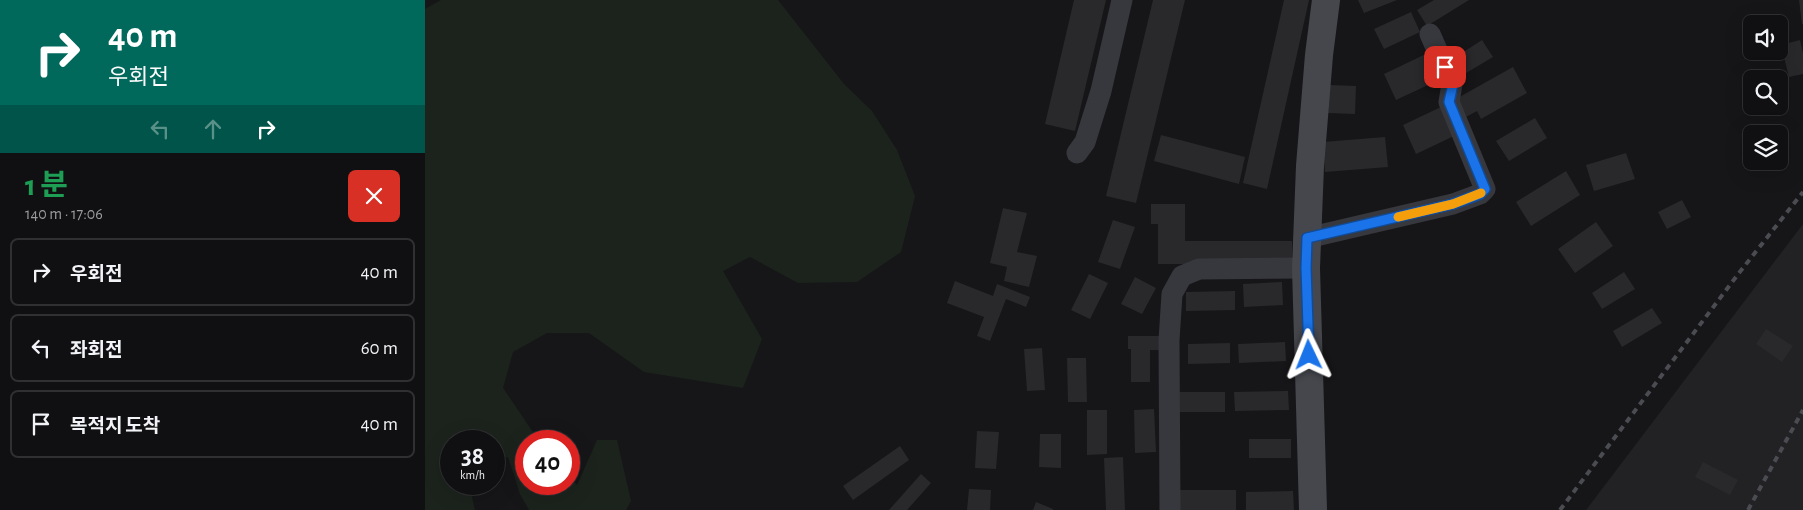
<!DOCTYPE html>
<html lang="ko">
<head>
<meta charset="utf-8">
<style>
	:root { --surface:#101012; --page:#1e1e20; --text:#f1f3f6; --muted:#9c9d9f; --line:#303032 }
	body { margin:0; font-family:"Alegreya Sans","Noto Sans KR",sans-serif; background:var(--page); color:var(--text); height:100vh; display:flex; flex-direction:column; font-size:19px; white-space:nowrap }
	* { box-sizing:border-box; margin:0 }
	p { font-size:16px; color:var(--muted) }
	.icon { flex:none; width:28px; height:28px; fill:none; stroke:currentColor; stroke-width:2; stroke-linecap:round; stroke-linejoin:round }
	.map { position:relative; flex:1; overflow:hidden }
	.details { display:flex; flex-direction:column; background:var(--surface); width:425px }
	.details>* { flex:none }
	.hud { background:#00695c; color:#fff; overflow:hidden }
	.buttons { position:absolute; left:1318px; top:15px; display:grid; gap:10px }
	.buttons a { display:grid; place-items:center; width:45px; height:45px; border-radius:8px; background:var(--surface); box-shadow:0 5px 20px #0002,0 0 0 1px var(--line); font-size:25px }
	.speed { position:absolute; left:15px; top:430px; display:flex; gap:10px; font-size:25px; font-weight:700; text-align:center }
	.speed>* { display:grid; place-content:center; width:65px; height:65px; border-radius:50%; background:var(--surface); box-shadow:0 5px 20px #0002,0 0 0 1px var(--line); line-height:1 }
	.speed small { font-size:12px; font-weight:400 }
	.speed .limit { border:8px solid #d22; background:#fff; color:#111 }
	.pin { position:absolute; display:grid; place-items:center; width:42px; height:42px; color:#fff; margin:-21px; border-radius:10px; box-shadow:0 2px 8px #0006 }
	.me { position:absolute; width:55px; margin:-28px; rotate:358deg; stroke-linejoin:round; filter:drop-shadow(0 0 4px #0008) }
	.turn { display:flex; align-items:center; gap:18px; height:105px; padding:0 25px; font-size:22px }
	.turn .icon { width:65px; height:65px; stroke-width:2.5 }
	.turn b { display:block; font-size:35px; line-height:42px }
	.lanes { display:flex; align-items:center; height:48px; padding:0 25px; background:#0003; justify-content:center; gap:25px; direction:ltr }
	.lanes .off { opacity:.35 }
	.round { display:grid; place-items:center; flex:none; width:52px; height:52px; border-radius:8px; background:var(--page) }
	.head { display:flex; align-items:center; justify-content:space-between; height:85px; padding:0 25px }
	h1 { font-size:30px; font-weight:700; line-height:38px; color:#1e9e55 }
	ul { padding:0; list-style:none }
	li { display:flex; align-items:center; gap:15px; height:68px; margin:0 10px 8px; padding:0 15px; border:2px solid var(--line); border-radius:8px }
	li div { flex:1 }
	li b { display:block; font-size:19px }
	li em { font-style:normal }
	main { display:flex; flex:1; min-height:0 }
	.map>svg:first-child { display:block }
	.built { fill:#222225 }
	.green { fill:#1c231d }
	.building { fill:#29292c }
	.lines { fill:none; stroke-linecap:round; stroke-linejoin:round }
	.street { stroke:#37383d; stroke-width:21 }
	.secondary { stroke:#45474d; stroke-width:28 }
	.rail { stroke:#4a4c52; stroke-width:4; stroke-dasharray:6 5; stroke-linecap:butt }
	.route-casing { stroke:#114b97; stroke-width:12 }
	.route { stroke:#1a73e8; stroke-width:9 }
	.slow { stroke:#f59e0b; stroke-width:9 }
</style>
</head>
<body>
<main>
<section class="details">
<div class="hud">
<div class="turn"><svg class="icon" aria-label="right" viewBox="0 0 24 24"><path d="M7 20v-9h11M14 6l5 5-5 5"/></svg><div><b>40 m</b>우회전</div></div>
<div class="lanes"><svg class="icon off" aria-label="left" viewBox="0 0 24 24"><path d="M17 20v-9H6M10 6l-5 5 5 5"/></svg><svg class="icon off" aria-label="ahead" viewBox="0 0 24 24"><path d="M12 20V5M6 11l6-6 6 6"/></svg><svg class="icon" aria-label="right" viewBox="0 0 24 24"><path d="M7 20v-9h11M14 6l5 5-5 5"/></svg></div>
</div>
<div class="head"><div><h1>1 분</h1><p>140 m · 17:06</p></div><a class="round" style="background:#d93025;color:#fff"><svg class="icon" aria-label="close" viewBox="0 0 24 24"><path d="M6 6l12 12M18 6L6 18"/></svg></a></div>
<ul>
<li><svg class="icon" aria-label="right" viewBox="0 0 24 24"><path d="M7 20v-9h11M14 6l5 5-5 5"/></svg><div><b>우회전</b></div><em>40 m</em></li>
<li><svg class="icon" aria-label="left" viewBox="0 0 24 24"><path d="M17 20v-9H6M10 6l-5 5 5 5"/></svg><div><b>좌회전</b></div><em>60 m</em></li>
<li><svg class="icon" aria-label="arrive" viewBox="0 0 24 24"><path d="M6 21V4h12l-3 4 3 4H6"/></svg><div><b>목적지 도착</b></div><em>40 m</em></li>
</ul>
</section>
<div class="map">
<svg width="1378" height="510" viewBox="0 0 1378 510">
	<rect width="100%" height="100%" fill="#161618"/>
	<path class="built" d="M1378,224V510H1161Z"/>
	<path class="green" d="M16,0H353L419,84L447,111L472,150L490,196L476,252L432,282L373,283L325,257L298,271L337,339L318,388L219,372L164,333H122L88,352L78,388L114,441H101V484H144V477L152,485L172,440H192L206,501L201,510H104L95,494L83,457H69V441H26V484H44L50,510H0V9Z"/>
	<path class="building" d="M649,0H681L650,131L620,124Z
		M728,0H760L711,203L681,196Z
		M859,0H884L842,189L818,183Z
		M933,0H972L939,13Z
		M1009,0H1044L1002,26L992,10Z
		M1374,0H1378V24H1377Z
		M986,12L995,32L959,49L949,29Z
		M1057,40L1068,57L1036,76L1026,60Z
		M1375,40L1378,53V74L1364,77L1356,45Z
		M1005,52L1018,78L971,100L959,74Z
		M1088,67L1102,93L1056,119L1052,111L1039,118L1029,100Z
		M904,85L931,86L930,114L903,113Z
		M1016,107L1029,136L991,154L978,125Z
		M1110,118L1122,138L1084,161L1071,141Z
		M736,135L820,157L814,184L729,161Z
		M960,137L963,167L900,172L898,142Z
		M1201,153L1210,179L1169,191L1161,165Z
		M1141,171L1155,195L1106,226L1091,202Z
		M1257,200L1266,217L1242,229L1233,212Z
		M726,204H760V241H867V264H733V224H726Z
		M578,208L602,213L592,252L612,256L604,287L579,281L582,267L565,263Z
		M688,220L710,227L695,269L673,262Z
		M1171,222L1188,246L1150,273L1133,249Z
		M1199,272L1210,289L1177,309L1167,293Z
		M664,274L683,283L665,319L646,310Z
		M710,277L731,288L717,314L696,304Z
		M530,281L568,296L572,284L605,297L601,307L581,299L565,341L552,336L559,317L522,303Z
		M857,282L858,305L819,307L818,284Z
		M810,291V310L761,311V292Z
		M1227,308L1237,323L1197,347L1188,331Z
		M1341,329L1368,346L1357,362L1331,344Z
		M703,336H739V350H725V382H706V349H703Z
		M860,342L861,361L814,363L813,344Z
		M805,343V363L763,364V344Z
		M617,348L620,390L602,391L599,349Z
		M642,358H661L662,402H643Z
		M863,391L864,410L810,411L809,392Z
		M749,392H800V412H749Z
		M729,409L731,452L710,453L709,410Z
		M662,410H682V454L662,455Z
		M552,431L574,432L571,469L550,468Z
		M615,434H636V468L614,467Z
		M824,439H866V458H824Z
		M475,446L484,460L428,500L418,486Z
		M698,457L700,510H681L679,458Z
		M1278,462L1313,480L1305,495L1270,477Z
		M496,474L506,483L482,510H464Z
		M544,489L566,490L565,510H542Z
		M750,490H811V510H749Z
		M868,491L869,510H821V492Z
		M611,502L628,509V510H608Z"/>
	<g class="lines">
		<path class="street" d="M652,153L660,142L676,91L697,0
			M882,238L1028,204L1055,194L1060,189L1024,102L1027,84L1005,34
			M745,510L744,340L747,294L757,276L774,269L881,268"/>
		<path class="secondary" d="M888,510L881,268L885,166L894,55L901,0"/>
		<path class="rail" d="M1135,510L1314,273L1378,192
			M1323,510L1378,410"/>
	</g>
	<g class="lines">
		<defs>
			<path id="route" d="M884,355L881,268L882,238L1028,204L1055,194L1060,189L1024,102L1028,84L1020,67"/>
		</defs>
		<use href="#route" class="route-casing"/>
		<use href="#route" class="route"/>
		<path class="slow" d="M973,217L1028,204L1056,193"/>
	</g>
</svg>
<div class="buttons">
<a><svg class="icon" aria-label="sound" viewBox="0 0 24 24"><path d="M4 9h4l5-4v14l-5-4H4zM17 9q2 3 0 6"/></svg></a>
<a><svg class="icon" aria-label="search" viewBox="0 0 24 24"><circle cx="10" cy="10" r="6"/><path d="M15 15l6 6"/></svg></a>
<a><svg class="icon" aria-label="layers" viewBox="0 0 24 24"><path d="M12 4l9 5-9 5-9-5zM3 14l9 5 9-5"/></svg></a>
</div>
<div class="speed"><div>38<small>km/h</small></div><div class="limit">40</div></div>
<div class="pin" style="left:1020px;top:67px;background:#d93025"><svg class="icon" aria-label="arrive" viewBox="0 0 24 24"><path d="M6 21V4h12l-3 4 3 4H6"/></svg></div>
<svg class="me" style="left:884px;top:355px" viewBox="-20 -20 40 40"><path d="M0-17L14 15 0 8-14 15z" fill="#1a73e8" stroke="#fff" stroke-width="4"/></svg>
</div>
</main>
</body>
</html>
